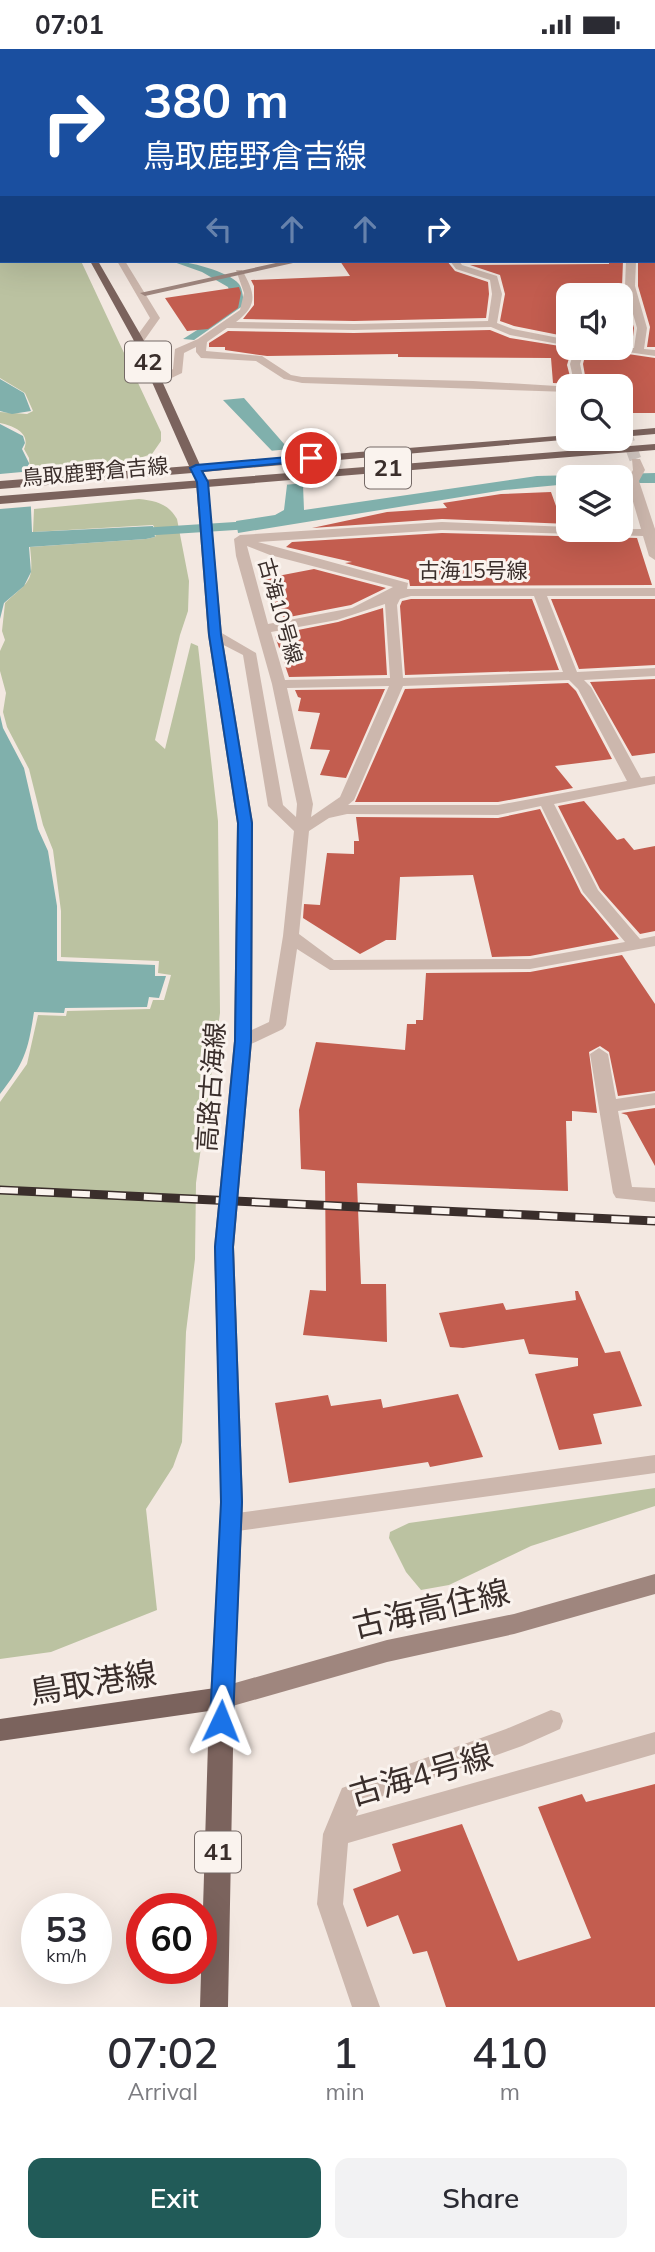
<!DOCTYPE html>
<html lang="en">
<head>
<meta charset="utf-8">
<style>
	:root { --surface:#fff; --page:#f2f2f3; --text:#2b2b33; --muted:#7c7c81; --accent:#215b58 }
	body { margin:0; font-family:Mulish,"Noto Sans JP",sans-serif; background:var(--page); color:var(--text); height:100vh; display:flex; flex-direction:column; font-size:26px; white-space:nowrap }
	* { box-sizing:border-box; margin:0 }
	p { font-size:23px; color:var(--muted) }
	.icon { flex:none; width:38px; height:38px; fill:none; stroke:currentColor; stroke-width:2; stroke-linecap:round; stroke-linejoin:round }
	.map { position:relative; height:1958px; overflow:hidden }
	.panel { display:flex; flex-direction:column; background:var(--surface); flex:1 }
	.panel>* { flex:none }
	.hud { position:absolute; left:0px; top:0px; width:656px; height:214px; box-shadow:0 7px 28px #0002; background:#1a4fa0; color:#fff; overflow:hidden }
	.controls { position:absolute; left:556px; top:234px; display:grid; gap:14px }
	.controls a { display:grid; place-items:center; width:77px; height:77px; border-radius:14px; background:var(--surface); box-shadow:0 7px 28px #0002; font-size:35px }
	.speed { position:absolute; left:21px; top:1844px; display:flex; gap:14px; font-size:35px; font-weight:700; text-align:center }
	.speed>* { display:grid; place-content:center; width:91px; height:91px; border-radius:50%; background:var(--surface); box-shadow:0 7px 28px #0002; line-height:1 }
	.speed small { font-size:18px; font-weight:400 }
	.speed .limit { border:10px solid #d22; background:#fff; color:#111 }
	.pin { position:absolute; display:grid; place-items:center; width:60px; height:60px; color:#fff; margin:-30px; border:4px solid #fff; border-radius:50%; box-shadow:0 2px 7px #0007 }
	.me { position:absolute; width:77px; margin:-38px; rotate:2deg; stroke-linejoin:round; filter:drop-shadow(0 0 5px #0008) }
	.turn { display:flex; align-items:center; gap:24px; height:147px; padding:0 28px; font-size:32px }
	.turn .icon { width:91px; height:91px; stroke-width:2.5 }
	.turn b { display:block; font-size:49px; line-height:60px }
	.lanes { display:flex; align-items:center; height:66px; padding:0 28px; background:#0003; justify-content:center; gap:35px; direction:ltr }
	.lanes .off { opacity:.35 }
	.eta { display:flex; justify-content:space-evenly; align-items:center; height:119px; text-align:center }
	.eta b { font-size:42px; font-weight:600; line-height:49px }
	.button { display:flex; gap:14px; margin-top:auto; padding:14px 28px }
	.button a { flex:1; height:80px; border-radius:14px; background:var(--accent); color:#fff; font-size:28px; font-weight:600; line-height:80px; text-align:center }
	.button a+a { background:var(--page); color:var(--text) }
	.status { display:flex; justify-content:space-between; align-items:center; height:49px; padding:0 35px; background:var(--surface); direction:ltr }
	.status svg { height:19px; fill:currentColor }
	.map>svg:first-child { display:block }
	.green { fill:#bbc2a1 }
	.water { fill:#80b0ac }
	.pier { fill:#f3e8e1 }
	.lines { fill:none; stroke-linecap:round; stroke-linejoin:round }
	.stream-far1 { stroke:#80b0ac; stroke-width:4.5 }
	.stream { stroke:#80b0ac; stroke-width:8 }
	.building { fill:#c35d4f }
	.street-tunnel-far1 { stroke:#cec3bd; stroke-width:10; stroke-dasharray:10 5; stroke-linecap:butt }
	.street-tunnel { stroke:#cec3bd; stroke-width:12; stroke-dasharray:12 6; stroke-linecap:butt }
	.street { fill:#ccb7ad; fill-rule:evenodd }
	.secondary { fill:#9f867e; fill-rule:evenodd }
	.primary { fill:#7b635d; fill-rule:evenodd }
	.rail-casing { stroke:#3a2e2b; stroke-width:9 }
	.rail { stroke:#faf3ee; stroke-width:6; stroke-dasharray:18; stroke-linecap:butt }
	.route { fill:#1a73e8; stroke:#114b97; stroke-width:2 }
	.labels { text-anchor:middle; stroke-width:6; stroke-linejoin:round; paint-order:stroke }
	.far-street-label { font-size:21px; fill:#3a2e2b; stroke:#faf3ee }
	.shield { fill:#faf3ee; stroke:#746966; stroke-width:2 }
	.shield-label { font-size:24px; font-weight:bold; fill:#3a2e2b }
	.street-label { font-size:26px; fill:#3a2e2b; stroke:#faf3ee }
	.near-street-label { font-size:32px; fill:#3a2e2b; stroke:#faf3ee }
</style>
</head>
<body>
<div class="status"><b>07:01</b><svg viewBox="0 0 49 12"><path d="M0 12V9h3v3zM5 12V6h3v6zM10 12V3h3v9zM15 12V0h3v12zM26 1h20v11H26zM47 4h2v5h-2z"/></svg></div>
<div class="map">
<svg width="655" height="1958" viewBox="0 0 655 1958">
	<rect width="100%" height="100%" fill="#f3e8e1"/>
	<path class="green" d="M0,103L2,212H81L161,383V392L152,405L133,411L30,422L29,409L24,400C31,384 14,377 0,374V363L27,365L33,362L25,344L0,329Z
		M139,450C155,452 168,454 177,470L189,532L188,562L180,586L155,691L165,700L191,594L198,597L218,772L220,964L196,1134L195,1210L186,1283L182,1393L173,1418L146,1460L157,1561L51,1603L0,1610V1053L27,1015L38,966L66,967L67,962L150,960L153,951H164L171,926L158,924L159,912L61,908V862L53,801L43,776L29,720L7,678L3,663L6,644L0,622V602L5,591L2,582L5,554C30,531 34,534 30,498L146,490L155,488L157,483L153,476L33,483L34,460Z
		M655,1439V1457L531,1497L449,1536L421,1541L406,1523L389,1489L390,1483L409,1474Z"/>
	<path class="water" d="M171,212C188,212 228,222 239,235C243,241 243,249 244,256L194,291L183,290L216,269L231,248L228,238L202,223Z
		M0,330L24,344L31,362L12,365L0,362Z
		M244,349L285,396L303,436L304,461L537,427L655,424V434H621V429H569V435L504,441L238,484L236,472L275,466L284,461L287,436L272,402L223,351Z
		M0,375L23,387L25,394L22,400L29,414L32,483L153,477L155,488L146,490L29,498L31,523L24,537L4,554L0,570Z
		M0,666L3,679L24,719L38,780L48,802L57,857V912L155,916V927H166L159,949L149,948L147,958L65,959L64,964L34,963C28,1002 25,1013 0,1045Z"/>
	<path class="pier" d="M290,400L306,434L283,436L269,402Z
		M33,422L36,457L0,460V425Z"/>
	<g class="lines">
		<path class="stream-far1" d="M86,0L88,2"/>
		<path class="stream" d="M141,483L251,476"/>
	</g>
	<path class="building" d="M340,212H447L455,222L488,233L489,245L486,269L354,272L243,270L254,256V237L251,231L350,227Z
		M609,212H623L622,238L634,279L632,296H621V247H569V288L514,277L500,272L505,245L500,226L470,216L609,215Z
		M638,212H655V298H647L650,278L638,237Z
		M239,238L241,244L238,259L208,280L187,282L165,249Z
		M490,281L510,289L572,299L567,316L572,335L553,334L551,309L398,308V305L267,307L225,301V298H209V294L228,282L354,284Z
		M587,299L655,309V364H629L621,348V338H587L583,315Z
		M551,443L556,457H569V475L442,470L312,479L387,463L447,459L443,454L501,445Z
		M442,484L637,489L652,536L410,537L409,531L345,514L352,513L286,498L292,493Z
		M314,520L386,539L351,556L284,569L264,540L270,539L262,530Z
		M411,550H532L559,621L405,626L400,557L402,552Z
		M551,550H655V616L579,620Z
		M383,559L387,626L289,628L275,587L295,586L293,582L338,573Z
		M655,630V704L632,707L590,633Z
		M568,634L576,642L612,710L555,717L573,739L498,753H355L405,640Z
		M385,640L346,729L320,726L330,701L310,700L320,664L298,662L301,649L298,648L295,641Z
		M584,752L617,791L624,789L634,801L655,797V882L640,885L600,840L558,757Z
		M540,760L581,844L619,890L530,907L492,908L473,826L400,828L396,891H386L360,905L303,869L304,855L320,856L327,804L354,805V792H359L356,768L498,769Z
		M622,906L655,955V1042L618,1047L609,1003L600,997L589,1003L597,1064L572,1062V1072H566L568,1142L357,1134L361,1235H386L387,1293L303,1286L310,1241L326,1242L325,1122L301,1120L299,1061L316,993L405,1001L407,975H416V971H423L426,924L530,923Z
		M655,1059V1117L627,1066L621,1064Z
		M575,1242H578L605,1304L620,1302L642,1357L593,1365L602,1395L559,1401L535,1325L578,1317V1309L529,1305L524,1290L463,1299L450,1298L439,1264L503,1254L506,1261L576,1251Z
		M458,1345L483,1408L430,1418L428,1413L289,1434L275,1354L328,1346L331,1357L381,1350L383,1359Z
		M655,1735V1958H446L427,1902L413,1905L398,1866L367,1878L353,1840L401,1822L392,1795L462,1775L518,1912L591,1889L538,1758L582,1745L586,1753Z"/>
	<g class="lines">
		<path class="street-tunnel-far1" d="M622,374L626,384"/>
		<path class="street-tunnel" d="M625,382L636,412"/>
		<path class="street" d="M218,0H225L226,2H219Z
			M577,0H585L587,2H578Z
			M0,48H2V54H0Z
			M654,69H655V73H654Z
			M654,88H655V92H654Z
			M117,212H125L160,269L143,293L134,291L150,269Z
			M450,212H459L462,216L497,227L502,245L497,274L513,280L569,291V297L510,286L491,278L354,281L227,279L207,293L206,302L262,307L291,326L302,328L473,332L573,338H569V343L302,334L284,330L256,312L201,309L196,303V298L184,304L182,324L161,334L152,332L173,320L175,300L198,290L240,261L244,244L236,221H242C255,244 259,256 236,273L354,275L488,272L492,245L490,231L456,220Z
			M626,212H636L635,237L647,279L644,300L655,301V307L600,299H634L637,279L625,237Z
			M575,299H585L580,315L585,338H575L570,315Z
			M621,359L626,362L628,374L622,377Z
			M632,410H640L645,421L639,432L655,480V511L649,507L643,487L442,481L258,493L408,534L407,540L655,539V547H547L577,623L655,619V627L584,631L591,638L641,729L655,727V735L554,755L598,841L640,890L655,887V897L530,920L330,921L297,900L286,976L283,980L249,996H237L234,992L237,988L269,973L283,887L294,782L268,757L243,606L210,589V583H220L256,604L283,756L296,768L297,755L272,635L236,507L234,490L240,486L442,473L569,478V481L641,480L627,432L633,421ZM247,497L270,506L393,538L352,559L268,575ZM411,547H534L563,623L403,629L397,556L400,550ZM385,555L390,629L285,631L271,583L337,571ZM569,631L578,640L627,732L498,756H348L354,751L403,637ZM389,637L340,748L311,768L313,755L287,639ZM541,757L583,843L625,893L530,910L334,911L299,885L309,782L329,769L347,765L498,766Z
			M599,999L608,1005L616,1050L655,1044V1056L618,1062L632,1138L655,1139V1153L616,1149L613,1144L590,1005Z
			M655,1406V1424L230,1483L222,1481L219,1474L222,1467L230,1465Z
			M551,1661L560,1664L563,1672L560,1680L522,1697L361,1755L356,1767L655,1683V1705L348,1794L343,1855L380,1958H352L317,1855L323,1785L342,1739L506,1680Z"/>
		<path class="secondary" d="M655,138V144H654V139Z
			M285,212H302L145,247L140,244Z
			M202,430L208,433L222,586L253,774L252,992L234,1198L243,1453L235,1634L387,1591L514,1565L655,1525V1545L514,1585L387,1613L222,1660L213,1657L210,1649L221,1453L214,1198L234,992L237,774L208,586L196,433Z"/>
		<path class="primary" d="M0,84H2V90H0Z
			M90,212H98L143,290L200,416L569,386V390H574L203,423L205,427L199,430L192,424L0,440V432L189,417L133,290Z
			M655,379V385L621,388V382Z
			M655,395V401L0,455V447Z
			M222,1638L231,1641L234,1649L228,1958H200L209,1662L0,1692V1670Z"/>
		<defs>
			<path id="rail" d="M0,1141L655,1172"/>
		</defs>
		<use href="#rail" class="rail-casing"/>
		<use href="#rail" class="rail"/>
	</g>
	<path class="route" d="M311,406L315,407V411L202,422L208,433L221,586L252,774L251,992L233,1198L242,1453L233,1672L229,1679L221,1682L213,1679L210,1672L221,1453L215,1198L235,992L238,774L209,586L197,433L190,419L196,416Z"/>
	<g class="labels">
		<g class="far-street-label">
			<text transform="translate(95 423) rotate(-5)" y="7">鳥取鹿野倉吉線</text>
			<text x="473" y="529">古海15号線</text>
			<text transform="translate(280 562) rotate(74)" y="7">古海10号線</text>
		</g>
		<g class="shield">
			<rect x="125" y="292.5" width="46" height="41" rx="5"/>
			<rect x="365" y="398.5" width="46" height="41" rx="5"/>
			<rect x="195" y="1782.5" width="46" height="41" rx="5"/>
		</g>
		<g class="shield-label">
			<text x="148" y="321">42</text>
			<text x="388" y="427">21</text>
			<text x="218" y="1811">41</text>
		</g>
		<g class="street-label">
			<text transform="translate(211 1038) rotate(-86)" y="9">高路古海線</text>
		</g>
		<g class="near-street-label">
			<text transform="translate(431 1560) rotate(-13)" y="11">古海高住線</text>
			<text transform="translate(93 1634) rotate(-9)" y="11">鳥取港線</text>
			<text transform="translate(421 1726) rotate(-16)" y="11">古海4号線</text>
		</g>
	</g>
</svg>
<div class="controls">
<a><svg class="icon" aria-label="sound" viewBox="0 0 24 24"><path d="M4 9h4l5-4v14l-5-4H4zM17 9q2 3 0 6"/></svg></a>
<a><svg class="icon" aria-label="search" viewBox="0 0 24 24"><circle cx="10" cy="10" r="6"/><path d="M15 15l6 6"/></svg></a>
<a><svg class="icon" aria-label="layers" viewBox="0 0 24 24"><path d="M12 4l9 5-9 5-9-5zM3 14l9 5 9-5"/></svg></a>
</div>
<div class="speed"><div>53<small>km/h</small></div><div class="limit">60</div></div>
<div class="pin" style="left:311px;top:409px;background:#d93025"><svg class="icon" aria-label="arrive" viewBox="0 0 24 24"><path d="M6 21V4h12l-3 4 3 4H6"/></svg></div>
<svg class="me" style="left:221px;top:1672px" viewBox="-20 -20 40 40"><path d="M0-17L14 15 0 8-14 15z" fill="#1a73e8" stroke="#fff" stroke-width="4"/></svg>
<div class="hud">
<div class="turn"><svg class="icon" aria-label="right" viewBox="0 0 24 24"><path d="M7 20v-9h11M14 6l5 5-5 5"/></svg><div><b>380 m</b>鳥取鹿野倉吉線</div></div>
<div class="lanes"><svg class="icon off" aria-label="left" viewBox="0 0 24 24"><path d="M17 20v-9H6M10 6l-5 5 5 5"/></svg><svg class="icon off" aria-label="ahead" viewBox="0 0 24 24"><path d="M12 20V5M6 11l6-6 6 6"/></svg><svg class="icon off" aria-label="ahead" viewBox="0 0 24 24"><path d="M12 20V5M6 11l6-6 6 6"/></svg><svg class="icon" aria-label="right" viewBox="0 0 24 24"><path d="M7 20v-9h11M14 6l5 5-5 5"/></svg></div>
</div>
</div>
<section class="panel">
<div class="eta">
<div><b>07:02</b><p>Arrival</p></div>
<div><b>1</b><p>min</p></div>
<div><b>410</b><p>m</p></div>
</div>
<div class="button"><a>Exit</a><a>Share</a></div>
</section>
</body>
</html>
